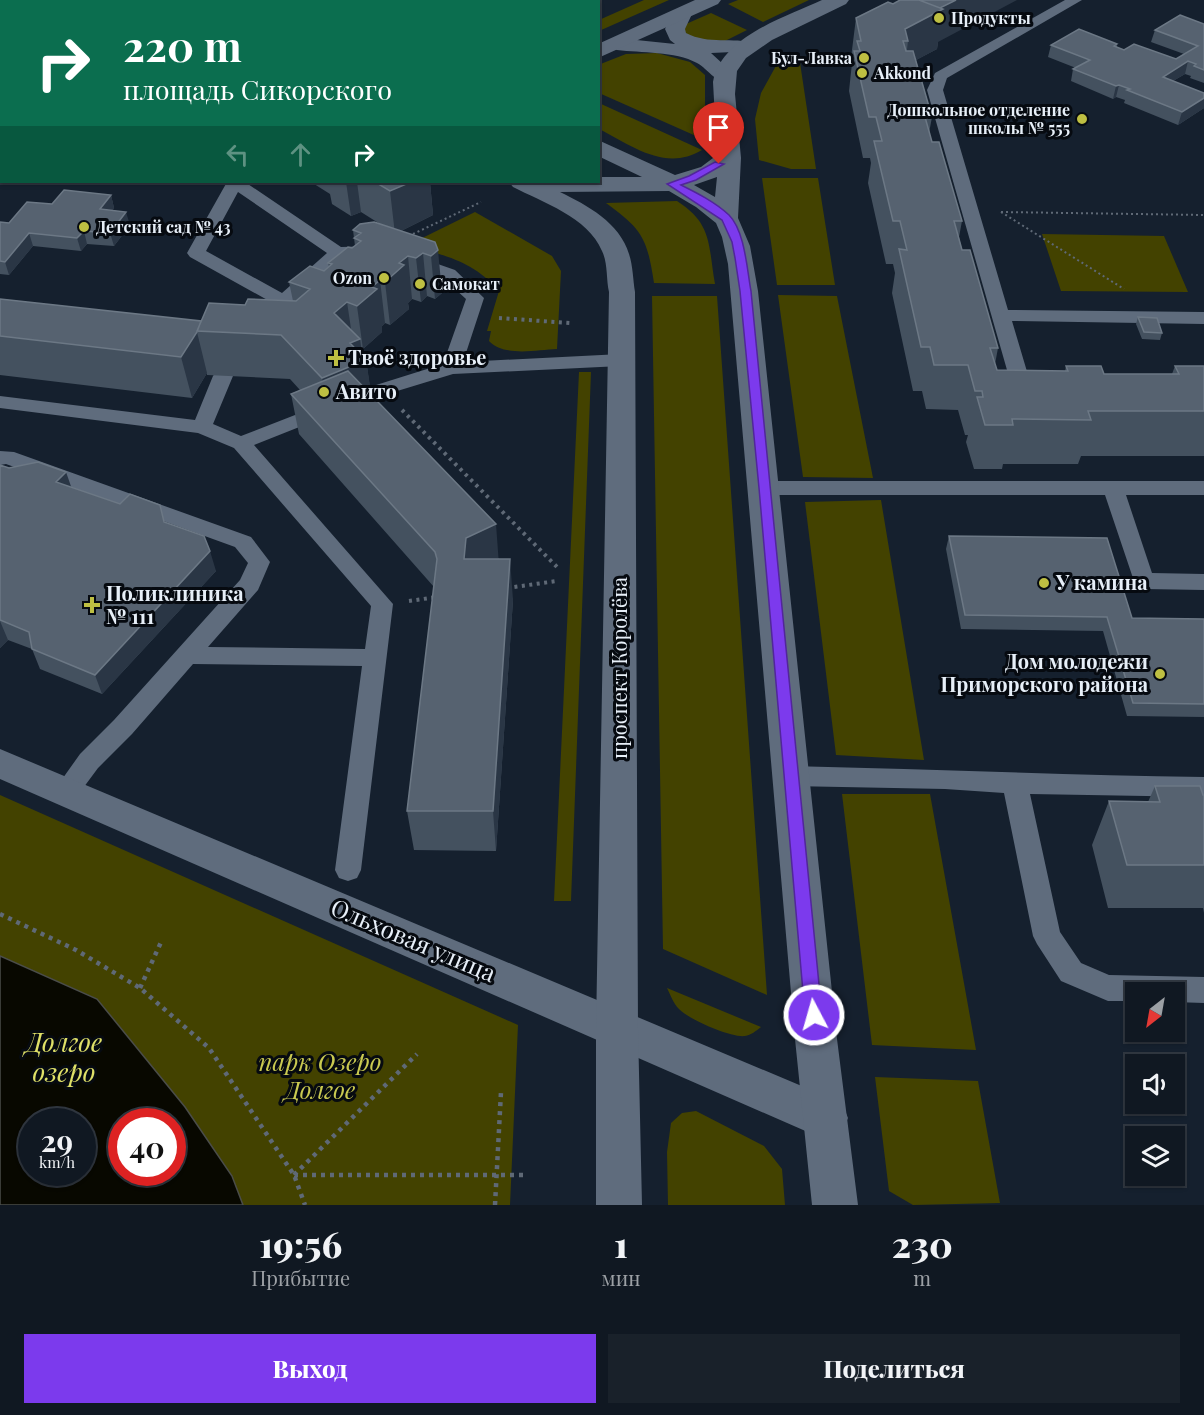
<!DOCTYPE html>
<html lang="ru">
<head>
<meta charset="utf-8">
<style>
	:root { --surface:#101822; --page:#19212a; --text:#f1f3f6; --muted:#9ca0a5; --line:#303740; --accent:#7c3aed }
	body { margin:0; font-family:"Playfair Display",serif; background:var(--page); color:var(--text); height:100vh; display:flex; flex-direction:column; font-size:22px; white-space:nowrap }
	* { box-sizing:border-box; margin:0 }
	p { font-size:20px; color:var(--muted) }
	.icon { flex:none; width:33px; height:33px; fill:none; stroke:currentColor; stroke-width:2; stroke-linecap:round; stroke-linejoin:round }
	.map { position:relative; height:1205px; overflow:hidden }
	.panel { display:flex; flex-direction:column; background:var(--surface); flex:1 }
	.panel>* { flex:none }
	.guide { position:absolute; left:0px; top:0px; width:600px; height:183px; box-shadow:0 2px 4px #0004,0 0 0 2px var(--line); background:#0b6e4f; color:#fff; overflow:hidden }
	.needle { width:39px; rotate:211deg }
	.buttons { position:absolute; left:1125px; top:982px; display:grid; gap:12px }
	.buttons a { display:grid; place-items:center; width:60px; height:60px; border-radius:0px; background:var(--surface); box-shadow:0 2px 4px #0004,0 0 0 2px var(--line); font-size:30px }
	.speed { position:absolute; left:18px; top:1108px; display:flex; gap:12px; font-size:30px; font-weight:700; text-align:center }
	.speed>* { display:grid; place-content:center; width:78px; height:78px; border-radius:50%; background:var(--surface); box-shadow:0 2px 4px #0004,0 0 0 2px var(--line); line-height:1 }
	.speed small { font-size:15px; font-weight:400 }
	.speed .limit { border:9px solid #d22; background:#fff; color:#111 }
	.pin { position:absolute; display:grid; place-items:center; width:51px; height:51px; color:#fff; margin:-62px -26px; border-radius:50% 50% 50% 0; rotate:-45deg; box-shadow:0 0 6px #0007 }
	.pin .icon { rotate:45deg }
	.me { position:absolute; width:66px; margin:-33px; rotate:354deg; stroke-linejoin:round; filter:drop-shadow(0 0 4px #0008) }
	.turn { display:flex; align-items:center; gap:21px; height:126px; padding:0 24px; font-size:27px }
	.turn .icon { width:78px; height:78px; stroke-width:2.5 }
	.turn b { display:block; font-size:42px; line-height:51px }
	.lanes { display:flex; align-items:center; height:57px; padding:0 24px; background:#0003; justify-content:center; gap:30px; direction:ltr }
	.lanes .off { opacity:.35 }
	.eta { display:flex; justify-content:space-evenly; align-items:center; height:102px; text-align:center }
	.eta b { font-size:36px; font-weight:800; line-height:42px }
	.action { display:flex; gap:12px; margin-top:auto; padding:12px 24px }
	.action a { flex:1; height:69px; border-radius:0px; background:var(--accent); color:#fff; font-size:24px; font-weight:800; line-height:69px; text-align:center }
	.action a+a { background:var(--page); color:var(--text) }
	.map>svg:first-child { display:block }
	.green { fill:#434200 }
	.water { fill:#080800; stroke:#4b4d4a; stroke-width:1.5; fill-rule:evenodd }
	.lines { fill:none; stroke-linecap:round; stroke-linejoin:round }
	.path-far2 { stroke:#5f6976; stroke-width:2; stroke-dasharray:2 3; stroke-linecap:butt }
	.path-far1 { stroke:#5f6976; stroke-width:4; stroke-dasharray:3 4.5; stroke-linecap:butt }
	.path { stroke:#5f6976; stroke-width:4.5; stroke-dasharray:4 5; stroke-linecap:butt }
	.service { fill:#5f6c7d; fill-rule:evenodd }
	.minor { fill:#5f6c7d; fill-rule:evenodd }
	.tertiary { fill:#5f6c7d; fill-rule:evenodd }
	.wall { fill:#44515f }
	.shaded-wall { fill:#2a3645 }
	.building { fill:#566270; stroke:#6c7885; stroke-width:1.5 }
	.route { fill:#7c3aed; stroke:#51269a; stroke-width:1.5 }
	.poi-dot { fill:#bebf42; stroke:#060a10; stroke-width:2 }
	.labels { text-anchor:middle; stroke-width:6; stroke-linejoin:round; paint-order:stroke }
	.far-poi-label { font-size:16px; font-weight:bold; fill:#e7eff8; stroke:#060a10; text-anchor:start }
	.poi-label { font-size:20px; font-weight:bold; fill:#e7eff8; stroke:#060a10; text-anchor:start }
	.street-label { font-size:20px; fill:#e7eff8; stroke:#060a10 }
	.near-street-label { font-size:24px; fill:#e7eff8; stroke:#060a10 }
	.near-park-label { font-size:24px; font-style:italic; fill:#caca51; stroke:#060a10 }
	.near-water-label { font-size:26px; font-style:italic; fill:#dfe068; stroke:#060a10 }
</style>
</head>
<body>
<div class="map">
<svg width="1204" height="1205" viewBox="0 0 1204 1205">
	<rect width="100%" height="100%" fill="#15202e"/>
	<path class="green" d="M644,0H669L599,31V20Z
		M738,0H809L763,22L728,4Z
		M711,13L747,30L725,41L692,39L682,29L686,24Z
		M657,53L690,62L705,75V140L599,93L598,65L626,54Z
		M783,53L799,56L816,169H791L759,160L755,119L761,93Z
		M598,103H599L702,150C666,172 632,146 599,129Z
		M762,178H818L835,285H777Z
		M677,201C713,224 708,245 715,284L654,283C647,238 643,230 606,203Z
		M475,212L552,256L561,271L557,349C536,350 504,357 489,341L491,331H487L499,291C472,260 445,256 408,245Z
		M1042,234L1164,236L1188,292L1061,291Z
		M778,295L837,296L873,478L803,477Z
		M652,296H717L767,995L663,949Z
		M579,372H591L571,901H554Z
		M881,500L924,760L836,755L805,502Z
		M842,794H930L976,1050L872,1045Z
		M0,795L518,1025L510,1205H243L232,1176L185,1107L97,999L0,956Z
		M667,988L761,1027C756,1031 751,1035 745,1036C731,1038 688,1019 679,1009C673,1003 671,996 667,988Z
		M875,1077L978,1081L1000,1203L913,1205L889,1191Z
		M696,1111L764,1146L782,1169L785,1205H668L667,1152L671,1123L682,1113Z"/>
	<path class="water" d="M0,956L97,999L185,1107L232,1176L243,1205H0ZM32,1122H82V1173H32ZM122,1122H172V1173H122Z"/>
	<g class="lines">
		<path class="path-far2" d="M495,2L498,0
			M1001,212L1204,215
			M1001,212L1124,289
			M413,234L481,202"/>
		<path class="path-far1" d="M499,318L570,323
			M402,410L557,567
			M507,588L557,581
			M409,601L437,597"/>
		<path class="path" d="M0,914L76,950L140,988L209,1048L294,1175L305,1205
			M140,988L162,940
			M294,1175H527
			M294,1175L417,1054
			M495,1205L501,1092"/>
		<path class="service" d="M1065,0H1082L947,78L943,90L1008,310L1204,312V324L1012,321L1031,385L1038,387L1041,391L1038,395H1016L1013,391L927,90L935,73Z
			M0,81H2V89H0Z
			M227,182H245L341,247L375,246L378,250L375,254L343,258L266,325H254L251,321L271,302L190,257L187,253ZM238,192L327,253L282,293L206,251Z
			M412,255L455,270L484,298L463,362L621,354L628,356L630,360L628,364L621,366L453,374L371,399H357L354,395L357,391L443,364L466,299L443,278L406,264L403,260L406,256Z
			M223,370L230,372L233,376L213,424L241,436L313,408L320,406L327,408L330,412L327,416L254,445L393,604L361,870L357,878L348,881L339,878L335,870L362,666L193,664L132,734L98,768L75,799L66,802L57,799L53,792L80,754L114,720L240,580L248,563L235,547L6,464L0,465V451L14,452L251,537L270,562L258,590L208,647L365,649L371,606L234,448L198,433L0,408V396L195,420L213,376L216,372Z
			M765,481H1204V495H1126L1152,573L1204,574V590L1144,589L1136,587L1105,495H765L758,493L755,488L758,483Z
			M790,766C928,769 1066,775 1204,777V797L1030,794L1060,932L1081,963L1109,975L1204,977V1003L1174,1002V993H1136V1001H1108L1061,981L1037,944L1033,936L1004,793L945,789L790,786L781,783L777,776L781,769Z"/>
		<path class="minor" d="M682,8L689,10L692,14L685,29L686,33C709,45 732,37 755,43L759,47L755,51L711,53L736,76L733,81C715,85 711,71 697,63C675,51 641,53 617,50L610,48L606,44L610,40L617,38L675,44L670,40L665,29L675,10Z
			M0,749L842,1103L848,1118L842,1133L826,1139L810,1133L0,779Z"/>
		<path class="tertiary" d="M186,0H208L209,2H187Z
			M302,0H323L324,2H303Z
			M695,0H721L718,4L598,58V44Z
			M822,0H849L846,4L772,40L746,58L737,71L735,94L741,158L738,218L750,246L758,291L837,1039L858,1205H812L795,1039L728,264L722,237L716,223L696,207L669,191L560,192C587,205 620,223 629,254C633,266 633,280 635,292L638,1029L642,1205H596V1029L609,292C606,279 608,263 602,251C588,217 542,202 513,187L509,182H598V177H642L598,156V140L675,175L701,167L717,155L713,82C721,37 785,17 822,0ZM717,177L715,197L694,185Z"/>
	</g>
	<path class="wall" d="M0,0H143L146,2H2V65L0,64Z
		M856,18L938,42L937,49L916,60L932,117L929,133L932,142L962,221L959,237L962,250L998,348L995,364L997,370L1065,371L1066,366L1104,374H1172L1175,366H1204V456H1081L1078,464H1003L1002,469H974L966,442L968,435H965L958,410L926,409L922,391H913L892,293L895,273L893,264H886L868,183L871,163L870,158H863L849,91L852,63L851,58Z
		M1204,24V83L1190,78L1191,76L1185,74L1173,81L1204,93V108L1178,125L1124,103L1125,100L1116,97L1113,99L1071,81L1073,69L1076,68L1048,57L1051,45L1117,44V47L1124,50L1176,59L1184,54L1151,42L1155,30Z
		M311,182H430L433,215L401,231L435,242L442,293L435,299L427,296L421,302L412,299L408,303L409,309L390,325L385,323L382,326V332L363,349H361L362,356L366,360L371,395L499,559L513,600L496,851L414,850L407,811L434,587L299,434L291,394L300,390L290,379L207,375V373L192,398L0,375V299L201,321L245,305L293,301L289,282L324,271L329,267L328,263L355,246L353,230L380,224L361,212L351,216L332,204L330,194Z
		M111,195L114,208L112,210L130,225L114,246L87,244L81,251L33,246L9,275L0,274V222L9,223L52,204Z
		M1138,317L1162,333L1160,340L1142,339L1136,324Z
		M0,465L72,487L165,522L216,571L102,694L40,669L32,649L8,640L0,648Z
		M949,536L1132,618L1204,619V717L1127,716L1103,631L961,629L946,549Z
		M1155,786L1204,795V913L1203,908H1108L1092,845L1109,801L1148,802Z"/>
	<path class="shaded-wall" d="M60,0H69V2H55Z
		M956,0H1017L938,42L937,49L905,66L908,41L905,29L936,10Z
		M0,28H2V50L0,45Z
		M1188,61L1185,74L1159,89L1163,77Z
		M1119,85L1116,97L1113,99L1116,86Z
		M1204,98V108L1178,125L1182,112Z
		M346,182H357L361,212L351,216Z
		M411,182H430L433,215L395,234L390,191Z
		M111,195L114,208L104,222L100,209Z
		M126,212L130,225L114,246L110,233Z
		M84,231L87,244L81,251L77,238Z
		M29,233L33,246L9,275L5,262Z
		M438,250L442,293L435,299L431,256Z
		M423,253L427,296L421,302L416,258Z
		M408,256L412,299L408,303L409,309L390,325L385,282L399,263Z
		M380,280L385,323L382,326V332L363,349L357,306L372,287Z
		M347,302L353,342L360,339L363,361L366,360L373,404L329,422L322,378L334,313Z
		M197,332L207,373L192,398L181,357Z
		M66,472L73,492L56,482Z
		M496,524L499,565L464,559L466,538Z
		M210,551L216,571L102,694L95,675Z
		M510,559L513,600L496,851L493,811Z
		M0,621L8,640L0,648Z"/>
	<path class="building" d="M0,0H60L55,2H2V28H0Z
		M73,0H143L146,2H75Z
		M900,0H919L943,9L905,29L908,41H903L906,51H913L932,117H925L932,142H939L962,221H954L962,250H970L998,348H990L997,370L1068,371L1066,366H1101L1104,374H1179L1175,366H1204V411H1088L1091,420L1012,419L1013,425H985L977,397H983L982,391H975L968,365H934L930,347H921L899,249L907,250L900,221H893L874,141H882L876,117H869L854,51H860L857,41H861L856,18L888,2L893,4Z
		M919,0H956L940,8Z
		M1180,15L1204,24V70L1194,66L1196,64L1188,61L1163,77L1204,93V98L1182,112L1127,90L1130,89L1119,85L1116,86L1073,69L1090,60L1051,45L1079,29L1117,44L1114,46L1124,50L1134,44L1176,59L1198,46L1155,30Z
		M375,182H411L390,191Z
		M64,190L111,195L100,209L126,212L110,233L84,231L77,238L29,233L5,262L0,261V222L9,223L27,202L52,204Z
		M374,222L435,242L438,250L431,256L423,253L416,258L408,256L399,263L404,265L385,282L380,280L372,287L377,289L357,306L347,302L334,313L360,339L350,343L366,360L322,378L281,335L197,331L209,303L245,305L248,299L296,301L310,289L289,282L310,266L324,271L332,264L328,263L348,247L352,248L361,241L354,238L361,233L353,230L360,224Z
		M0,299L201,321L197,332L181,357L0,336Z
		M1138,317L1157,318L1162,333L1144,332Z
		M348,371L496,524L466,538L464,559H510L493,811H407L437,559L435,552L291,394Z
		M38,462L66,472L56,482L120,504L130,494L160,505L164,522L204,536L210,551L95,675L32,649L29,632L0,620V465L9,468Z
		M949,536L1107,538L1132,618L1204,619V704L1133,703L1107,617L965,615Z
		M1155,786H1200L1203,795H1204V865H1127L1109,801L1160,802Z"/>
	<path class="route" d="M715,162L724,164L696,180L681,185C697,193 715,202 729,215C745,231 747,270 751,291L822,1015L820,1020L814,1023L808,1020L805,1015L759,488L740,291L735,258L732,242L722,220L667,184L689,176Z"/>
	<g class="poi-dot">
		<circle cx="939" cy="18" r="6"/>
		<circle cx="864" cy="58" r="6"/>
		<circle cx="862" cy="73" r="6"/>
		<circle cx="1082" cy="119" r="6"/>
		<circle cx="84" cy="227" r="6"/>
		<circle cx="384" cy="278" r="6"/>
		<circle cx="420" cy="284" r="6"/>
		<path d="M333 349h6v6h6v6h-6v6h-6v-6h-6v-6h6z"/>
		<circle cx="324" cy="392" r="6"/>
		<circle cx="1044" cy="583" r="6"/>
		<path d="M89 596h6v6h6v6h-6v6h-6v-6h-6v-6h6z"/>
		<circle cx="1160" cy="674" r="6"/>
	</g>
	<g class="labels">
		<g class="far-poi-label">
			<text x="951" y="24">Продукты</text>
			<text x="852" y="64" text-anchor="end">Бул-Лавка</text>
			<text x="874" y="79">Akkond</text>
			<text x="1070" y="116" text-anchor="end">Дошкольное отделение<tspan x="1070" dy="18">школы № 555</tspan></text>
			<text x="96" y="233">Детский сад № 43</text>
			<text x="372" y="284" text-anchor="end">Ozon</text>
			<text x="432" y="290">Самокат</text>
		</g>
		<g class="poi-label">
			<text x="348" y="365">Твоё здоровье</text>
			<text x="336" y="399">Авито</text>
			<text x="1056" y="590">У камина</text>
			<text x="106" y="601">Поликлиника<tspan x="106" dy="23">№ 111</tspan></text>
			<text x="1148" y="669" text-anchor="end">Дом молодежи<tspan x="1148" dy="23">Приморского района</tspan></text>
		</g>
		<g class="street-label">
			<text transform="translate(620 668) rotate(-90)" y="7">проспект Королёва</text>
		</g>
		<g class="near-street-label">
			<text transform="translate(413 941) rotate(23)" y="8">Ольховая улица</text>
		</g>
		<g class="near-park-label">
			<text x="320" y="1071">парк Озеро<tspan x="320" dy="28">Долгое</tspan></text>
		</g>
		<g class="near-water-label">
			<text x="64" y="1052">Долгое<tspan x="64" dy="30">озеро</tspan></text>
		</g>
	</g>
</svg>
<div class="buttons">
<a><svg class="needle" viewBox="-14 -14 28 28"><path d="M0-13l5 13h-10z" fill="#e53935"/><path d="M0 13l5-13h-10z" fill="#9ca0a5"/></svg></a>
<a><svg class="icon" aria-label="sound" viewBox="0 0 24 24"><path d="M4 9h4l5-4v14l-5-4H4zM17 9q2 3 0 6"/></svg></a>
<a><svg class="icon" aria-label="layers" viewBox="0 0 24 24"><path d="M12 4l9 5-9 5-9-5zM3 14l9 5 9-5"/></svg></a>
</div>
<div class="speed"><div>29<small>km/h</small></div><div class="limit">40</div></div>
<div class="pin" style="left:719px;top:164px;background:#d93025"><svg class="icon" aria-label="arrive" viewBox="0 0 24 24"><path d="M6 21V4h12l-3 4 3 4H6"/></svg></div>
<svg class="me" style="left:814px;top:1015px" viewBox="-20 -20 40 40"><circle r="17" fill="#7c3aed" stroke="#fff" stroke-width="3"/><path d="M0-11L8 9 0 5-8 9z" fill="#fff"/></svg>
<div class="guide">
<div class="turn"><svg class="icon" aria-label="right" viewBox="0 0 24 24"><path d="M7 20v-9h11M14 6l5 5-5 5"/></svg><div><b>220 m</b>площадь Сикорского</div></div>
<div class="lanes"><svg class="icon off" aria-label="left" viewBox="0 0 24 24"><path d="M17 20v-9H6M10 6l-5 5 5 5"/></svg><svg class="icon off" aria-label="ahead" viewBox="0 0 24 24"><path d="M12 20V5M6 11l6-6 6 6"/></svg><svg class="icon" aria-label="right" viewBox="0 0 24 24"><path d="M7 20v-9h11M14 6l5 5-5 5"/></svg></div>
</div>
</div>
<section class="panel">
<div class="eta">
<div><b>19:56</b><p>Прибытие</p></div>
<div><b>1</b><p>мин</p></div>
<div><b>230</b><p>m</p></div>
</div>
<div class="action"><a>Выход</a><a>Поделиться</a></div>
</section>
</body>
</html>
